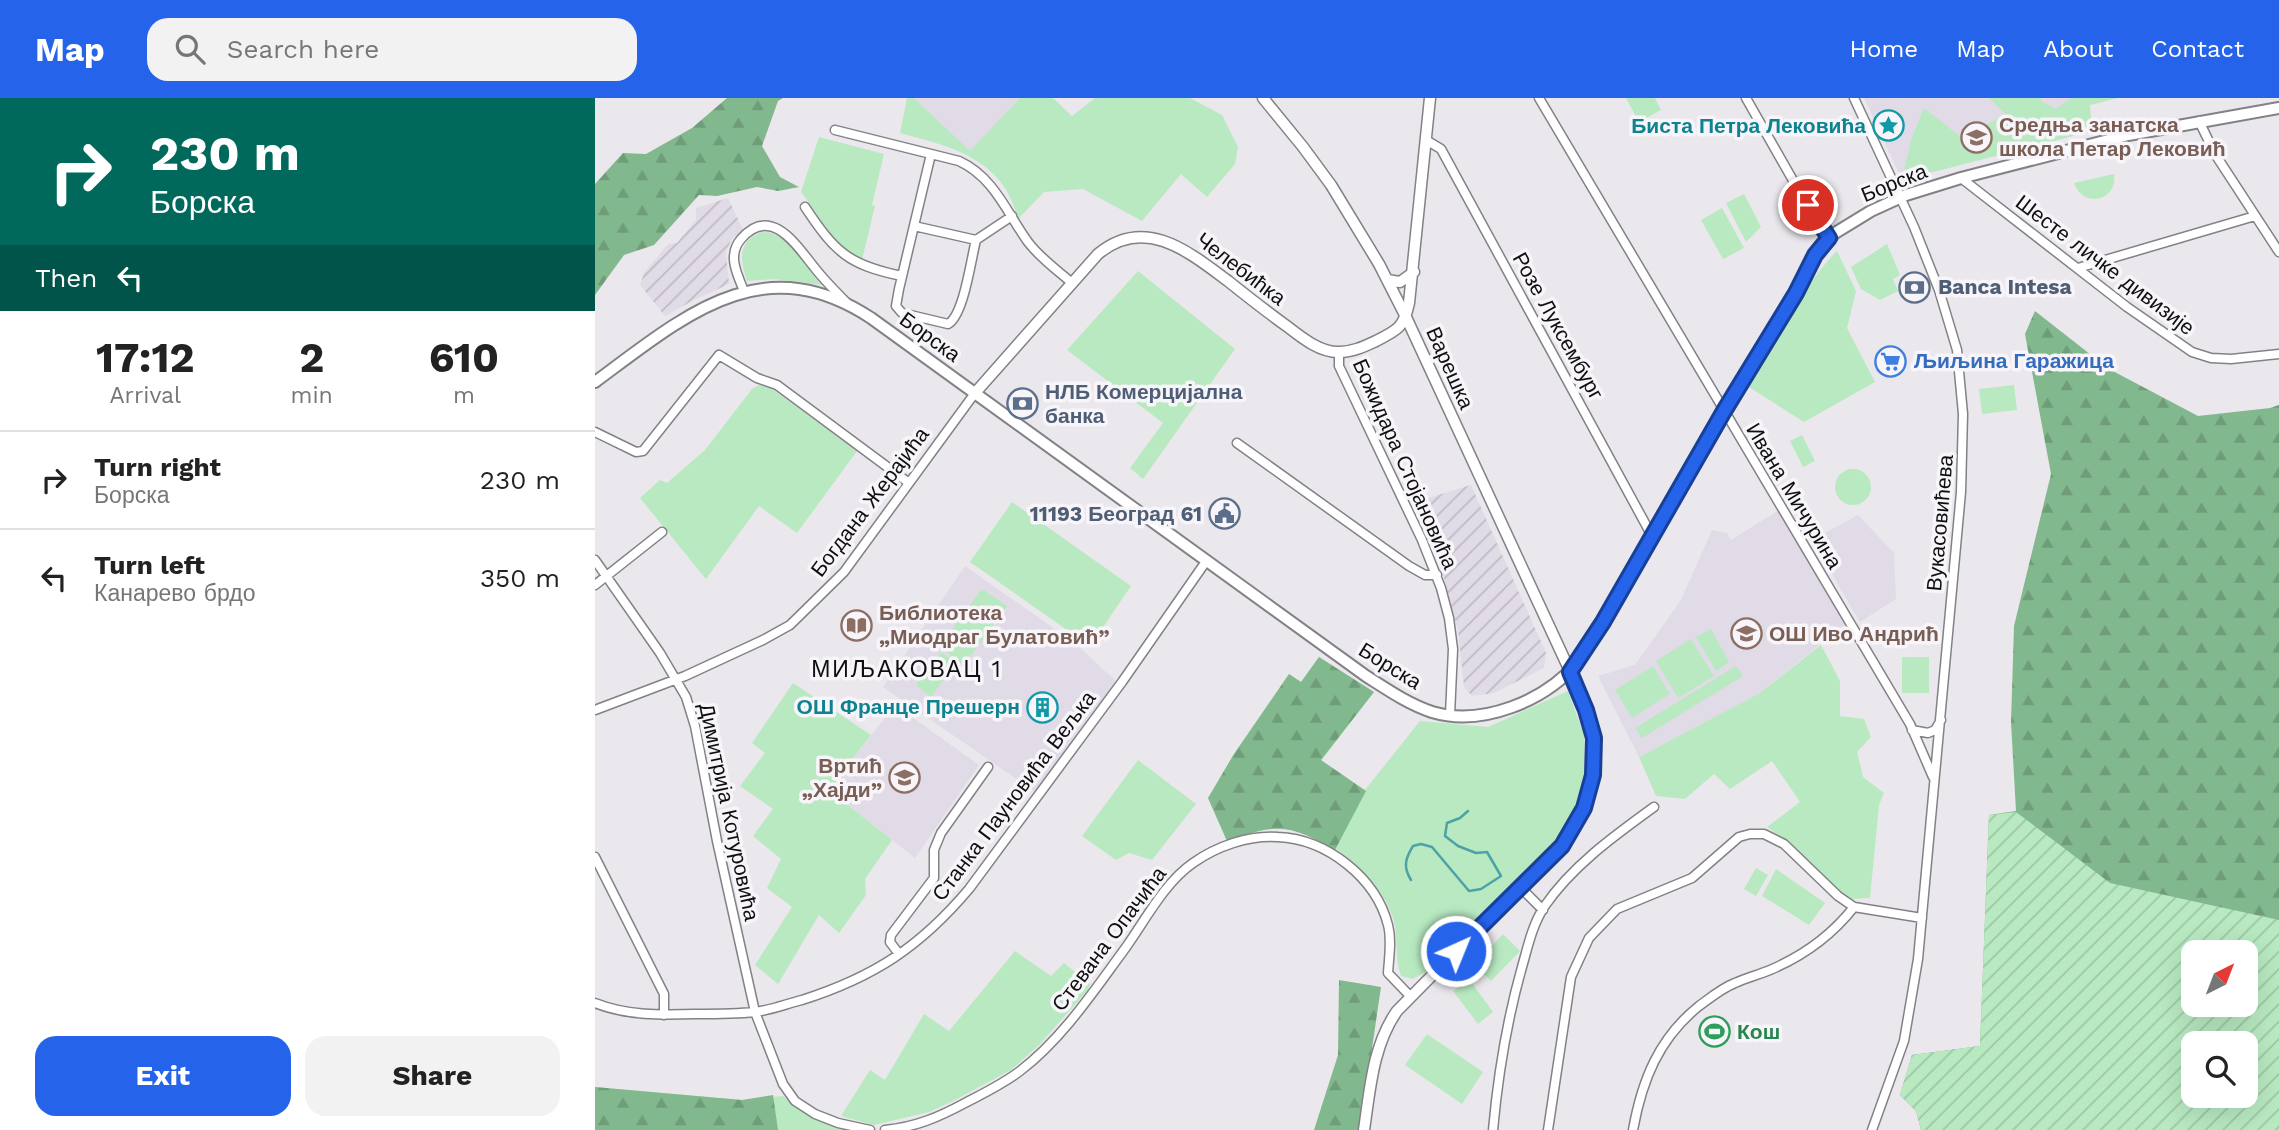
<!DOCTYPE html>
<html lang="en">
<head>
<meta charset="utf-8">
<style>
	:root { --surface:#fff; --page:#f2f2f2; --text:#222; --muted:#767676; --line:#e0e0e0; --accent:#2563eb }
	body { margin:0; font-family:"Work Sans",sans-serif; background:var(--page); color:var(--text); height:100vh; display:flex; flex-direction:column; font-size:26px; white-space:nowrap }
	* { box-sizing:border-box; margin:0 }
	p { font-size:23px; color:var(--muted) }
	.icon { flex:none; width:38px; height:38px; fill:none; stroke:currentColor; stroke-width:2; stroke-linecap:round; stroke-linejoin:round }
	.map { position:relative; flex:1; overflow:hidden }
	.sheet { display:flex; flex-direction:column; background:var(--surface); width:595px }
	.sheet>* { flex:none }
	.hud { background:#00695c; color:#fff; overflow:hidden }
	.needle { width:46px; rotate:42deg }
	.controls { position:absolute; left:1586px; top:842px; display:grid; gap:14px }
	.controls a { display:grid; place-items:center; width:77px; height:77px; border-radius:14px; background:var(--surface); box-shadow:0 7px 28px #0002; font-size:35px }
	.pin { position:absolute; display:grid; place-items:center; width:60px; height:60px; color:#fff; margin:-30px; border:4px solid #fff; border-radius:50%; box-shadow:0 2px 7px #0007 }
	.me { position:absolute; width:77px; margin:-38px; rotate:44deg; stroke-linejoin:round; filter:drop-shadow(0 0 5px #0008) }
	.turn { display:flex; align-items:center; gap:24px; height:147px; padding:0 35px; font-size:32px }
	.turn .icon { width:91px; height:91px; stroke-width:2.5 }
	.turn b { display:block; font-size:49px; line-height:60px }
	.then { display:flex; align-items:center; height:66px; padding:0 35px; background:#0003; gap:14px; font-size:26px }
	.eta { display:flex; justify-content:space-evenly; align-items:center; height:119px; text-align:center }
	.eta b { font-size:42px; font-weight:700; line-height:49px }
	.button { display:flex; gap:14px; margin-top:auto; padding:14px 35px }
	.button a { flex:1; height:80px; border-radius:21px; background:var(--accent); color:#fff; font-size:28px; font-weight:700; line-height:80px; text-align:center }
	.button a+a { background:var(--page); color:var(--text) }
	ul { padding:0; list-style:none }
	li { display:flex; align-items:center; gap:21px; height:98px; padding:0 35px; border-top:2px solid var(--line) }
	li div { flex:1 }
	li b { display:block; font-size:26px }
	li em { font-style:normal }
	header { display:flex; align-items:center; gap:42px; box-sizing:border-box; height:98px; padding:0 35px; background:var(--accent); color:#fff }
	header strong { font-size:33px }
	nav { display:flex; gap:38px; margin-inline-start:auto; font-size:24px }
	.search { width:490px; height:63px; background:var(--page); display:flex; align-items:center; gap:18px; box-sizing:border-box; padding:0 24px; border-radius:21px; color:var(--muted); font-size:26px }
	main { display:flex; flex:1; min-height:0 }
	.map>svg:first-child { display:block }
	.built { fill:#e0dbe6 }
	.industrial { fill:url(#industrial-furrows) }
	.green { fill:#b8e9c1 }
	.forest { fill:url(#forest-firs); fill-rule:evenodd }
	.garden { fill:url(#garden-furrows); fill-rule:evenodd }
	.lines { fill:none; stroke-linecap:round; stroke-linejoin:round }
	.stream { stroke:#4ca3a7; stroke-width:2.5 }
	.minor-casing { stroke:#838185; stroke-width:11 }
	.tertiary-casing { stroke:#838185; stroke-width:13 }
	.secondary-casing { stroke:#838185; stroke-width:14 }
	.minor { stroke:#fff; stroke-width:8 }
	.tertiary { stroke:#fff; stroke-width:10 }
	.secondary { stroke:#fff; stroke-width:10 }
	.route-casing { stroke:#184099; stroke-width:18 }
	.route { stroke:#2563eb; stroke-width:12 }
	.labels { text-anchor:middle; stroke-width:7; stroke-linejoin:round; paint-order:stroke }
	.education-label { font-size:21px; font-weight:bold; fill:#785e54; stroke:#f7f5f9; text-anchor:start }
	.culture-label { font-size:21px; font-weight:bold; fill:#0d838f; stroke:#f7f5f9; text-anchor:end }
	.street-label { font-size:21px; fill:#0f0f10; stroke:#f7f5f9 }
	.service-label { font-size:21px; font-weight:bold; fill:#4e5e75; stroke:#f7f5f9; text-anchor:start }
	.shop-label { font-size:21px; font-weight:bold; fill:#366cbe; stroke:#f7f5f9; text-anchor:start }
	.leisure-label { font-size:21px; font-weight:bold; fill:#27864d; stroke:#f7f5f9; text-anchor:start }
	.neighbourhood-label { font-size:23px; letter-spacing:2px; fill:#0f0f10; stroke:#f7f5f9 }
</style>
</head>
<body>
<header>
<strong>Map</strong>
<div class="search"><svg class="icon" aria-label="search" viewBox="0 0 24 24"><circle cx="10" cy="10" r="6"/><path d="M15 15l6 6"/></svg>Search here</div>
<nav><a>Home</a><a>Map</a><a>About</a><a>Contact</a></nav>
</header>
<main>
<section class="sheet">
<div class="hud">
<div class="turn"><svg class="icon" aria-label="right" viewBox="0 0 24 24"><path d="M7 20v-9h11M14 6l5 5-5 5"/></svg><div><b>230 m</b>Борска</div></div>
<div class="then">Then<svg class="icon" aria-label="left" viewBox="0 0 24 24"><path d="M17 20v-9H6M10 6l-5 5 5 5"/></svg></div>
</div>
<div class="eta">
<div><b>17:12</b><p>Arrival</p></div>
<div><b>2</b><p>min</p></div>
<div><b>610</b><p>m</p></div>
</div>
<ul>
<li><svg class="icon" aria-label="right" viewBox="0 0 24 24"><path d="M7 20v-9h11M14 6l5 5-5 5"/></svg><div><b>Turn right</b><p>Борска</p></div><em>230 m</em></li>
<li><svg class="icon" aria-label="left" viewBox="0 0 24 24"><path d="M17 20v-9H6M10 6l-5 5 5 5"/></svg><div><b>Turn left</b><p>Канарево брдо</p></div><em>350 m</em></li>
</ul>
<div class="button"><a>Exit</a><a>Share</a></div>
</section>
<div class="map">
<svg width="1684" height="1032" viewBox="0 0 1684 1032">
	<defs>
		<pattern id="industrial-furrows" width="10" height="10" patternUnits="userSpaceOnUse" patternTransform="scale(1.75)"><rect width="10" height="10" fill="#e0dbe6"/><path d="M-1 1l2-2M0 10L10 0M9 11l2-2" fill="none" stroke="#bfbbc4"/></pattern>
		<pattern id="forest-firs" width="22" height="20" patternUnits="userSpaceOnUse" patternTransform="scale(1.75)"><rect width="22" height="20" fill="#82b88d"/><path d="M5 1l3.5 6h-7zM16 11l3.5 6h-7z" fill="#6f9d79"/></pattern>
		<pattern id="garden-furrows" width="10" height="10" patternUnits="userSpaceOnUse" patternTransform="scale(1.75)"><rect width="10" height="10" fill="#b8e9c1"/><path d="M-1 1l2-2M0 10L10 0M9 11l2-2" fill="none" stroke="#9dc7a5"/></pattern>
	</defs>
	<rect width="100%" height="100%" fill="#eae8ec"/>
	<path class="built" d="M319,0H426L375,54Z
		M1269,0H1481L1493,34L1307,82Z
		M1186,411L1253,524L1165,595L1044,659L1003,578L1040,567L1086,502L1117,432L1132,435L1136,442Z
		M1263,417L1299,455L1301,501L1265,524L1217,442Z
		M370,468L481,546L525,587L442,695L288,589Z
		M300,607L384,667L320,760L234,692Z"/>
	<path class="industrial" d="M133,100L148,132L136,142L131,155L134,186L97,203L70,218L45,187L49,175L73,146L82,145L101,122V110Z
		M876,387L951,555L949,570L899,595L877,598L869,589L863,533L846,468L817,405Z"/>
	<path class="green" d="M312,0H319L375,53L425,0H458L477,18L500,0H595L627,17L643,49L640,66L612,99L586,76L547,123L488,91L449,94L423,121C408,60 357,49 305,35Z
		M1031,0H1060L1066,12L1044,24Z
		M1394,0H1446L1447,3L1460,11L1477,0H1523L1495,7L1497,33L1307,82L1316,42L1329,10L1367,40L1411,16Z
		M224,39L289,56L277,107L280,108L267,162C253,153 242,145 232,132C222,120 216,106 206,94Z
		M1519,76C1523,103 1488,111 1479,85Z
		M1149,96L1166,129L1151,144L1131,105Z
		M1127,110L1149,150L1128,161L1106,122Z
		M167,134C198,134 207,168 227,187L179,181L152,183C145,162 142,143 167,134Z
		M1292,146L1305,177L1298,181L1303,193L1285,202L1266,191L1256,169Z
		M1242,153L1261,193L1252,230L1280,284L1209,324L1154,289C1180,243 1205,191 1242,153Z
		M543,173L640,251L548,381L535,370L568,325L472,252Z
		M164,287L173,288L262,353L202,435L164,408L111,481L45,400L65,382L72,385L110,352L157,291Z
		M1419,287L1422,312L1387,316L1384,291Z
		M1207,337L1220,363L1208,369L1195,343Z
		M1240 389a18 18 0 1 1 36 0a18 18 0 1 1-36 0Z
		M417,404L536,488L495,548L375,464Z
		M387,491L412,508L369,567L344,549Z
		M1116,531L1134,564L1121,573L1101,539Z
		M1096,541L1119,578L1083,600L1061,563Z
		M1226,547L1245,583V618L1269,621L1276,639L1262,654L1268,679L1289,695L1284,707L1275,800L1256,801L1236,791L1197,747L1172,729L1205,704L1177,663L1135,691L1119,676L1090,701L1061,698L1044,659L1165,595Z
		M346,554L361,565L336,599L321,587Z
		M724,559L779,594L726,663L770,692L825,623L893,629L973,593L989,637L990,688L971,733L834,872L818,881L806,878C799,860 804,839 798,820C787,781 731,733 690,731C669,729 652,736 632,743L613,700L639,656L694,576L706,584Z
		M1307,559H1334V595H1307Z
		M1058,568L1075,596L1037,620L1020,592Z
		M1141,568L1148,578L1047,640L1040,630Z
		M198,585L276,637L234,692L297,742L270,781L271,797L244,835L224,817L183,886L160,867L197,809L172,790L186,761L158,738L178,711L145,688L170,655L157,645Z
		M543,662L601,706L557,762L534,755L521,762L487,738Z
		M1161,770L1173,777L1161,798L1149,791Z
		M1181,771L1230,805L1214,827L1167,798Z
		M908,836L925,853L896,883L879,867Z
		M420,853L456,878L469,865L495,886L493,892L444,947L416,972L356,1004L334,1014L279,1027L246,1018L275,972L290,982L329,916L354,933Z
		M874,881L898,914L883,926L858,893Z
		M1123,921L1133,932L1117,948L1105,935Z
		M832,936L888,974L867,1006L810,967Z
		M0,989L147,1002L188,998C213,1018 230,1026 261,1032H0Z"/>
	<path class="forest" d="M132,0H188L183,3L167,48L185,79L204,89L183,93L162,89L122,98L104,97L59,147L29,157L0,197V86L28,55L51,56L97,30Z
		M1440,213L1514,271L1603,318L1675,310L1684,307V1032H1326L1321,1013L1305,997L1317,957L1385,948L1394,717L1421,713L1416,624L1419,528L1456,376L1430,236ZM1598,854H1650V906H1598ZM1598,945H1650V998H1598Z
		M724,559L779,594L726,662L771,693L740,752C694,726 682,725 632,743L613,700L639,656L694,576L706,584Z
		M744,882L786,889L765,1032H719L743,957Z
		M0,989L147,1002L178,997L183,1032H0Z"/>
	<path class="garden" d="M1421,714L1515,785L1684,822V1032H1326L1321,1013L1305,997L1317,957L1385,948L1394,717ZM1598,854H1650V906H1598ZM1598,945H1650V998H1598Z"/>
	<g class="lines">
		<path class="stream" d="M816,782C808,769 810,761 818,748L826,746L837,749L874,793L886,791L906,778L892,754L881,755L863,748L850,738L852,725L865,720L873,713"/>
		<defs>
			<path id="minor" d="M944,0L1315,626L1338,679
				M1151,0L1224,128L1234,140
				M1259,0L1319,129L1344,192L1362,252L1368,316L1366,394L1323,861L1309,943L1277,1032
				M1604,23L1620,56L1684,154
				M240,32L364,63C399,79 412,115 433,144C445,160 462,172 477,185
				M831,42L846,51L1057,438
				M336,56L304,191L301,208L307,215L353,226C369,217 376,161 381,142L417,118
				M1366,80L1532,209L1597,254L1616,260L1636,261L1684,256
				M210,109C240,154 253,167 307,178
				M319,128L381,142
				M1483,170L1660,118
				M149,193C142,176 132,157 146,141C176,106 202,148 219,169C229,182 241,194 253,206
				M744,255V268L827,442L846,490L854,520L858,551L855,617
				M0,334L41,354L48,353L124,257L162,280L182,287L314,385
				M642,345L814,468L830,477H842
				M0,462L65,555L91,599L100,628L122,743L160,914L188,986L200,1003L220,1016L243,1025L275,1032
				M0,487L67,434
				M0,612L90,578L168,542L195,527L249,474L380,295
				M1317,632L1333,635L1340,632L1346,622
				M0,759L69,896V917
				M925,789L948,812
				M304,856L295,844L296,837L339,780V752L346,735L393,669
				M0,905C33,918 66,917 101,916C120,916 140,916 160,914C176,912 191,906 207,902C279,879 325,849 374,791L527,584L612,462
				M290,1032C321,1029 344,1019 370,1005C389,995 408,986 425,973C467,941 498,894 529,852C550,823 569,785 598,765C622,748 654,737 683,739C732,741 781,780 793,827C797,842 794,859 793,875L816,899
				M898,1032C903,977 912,922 927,869C933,848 937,828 949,809C977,768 1019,738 1059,709
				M953,1032L976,879L994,840L1022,811L1097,780L1144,739L1155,736H1169L1189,746L1243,798L1259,809L1327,820
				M1038,1032C1047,982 1064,940 1104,908C1115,900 1127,890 1140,885C1151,880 1163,877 1175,872C1208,858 1237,837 1259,809"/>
			<path id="tertiary" d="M668,0L708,49L736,87L784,166L811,219L980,584C1003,645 1011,682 972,741L802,913C778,947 775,991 769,1032
				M792,182L805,184L819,174
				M380,295L503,156C550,117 594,154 633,183C653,199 672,214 693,229C707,240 726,255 745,254C758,254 770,248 781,243C803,232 809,229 814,205L835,0"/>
			<path id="secondary" d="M0,284C88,219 167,148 276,220L771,578C793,592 813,606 837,614C887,629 950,603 983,564L1201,195L1220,157L1240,135L1276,113L1311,97L1366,80L1533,37L1684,10"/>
		</defs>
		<use href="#minor" class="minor-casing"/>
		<use href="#tertiary" class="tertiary-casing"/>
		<use href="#secondary" class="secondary-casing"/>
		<use href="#minor" class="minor"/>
		<use href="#tertiary" class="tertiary"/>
		<use href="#secondary" class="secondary"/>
	</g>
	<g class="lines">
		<defs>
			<path id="route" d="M861,853L967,748L989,710L998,677L999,640L991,612L975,574L1008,524L1129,313L1201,195L1220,157L1234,140L1213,107"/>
		</defs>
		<use href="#route" class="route-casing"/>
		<use href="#route" class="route"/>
	</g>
	<defs>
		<symbol id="sight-ring" viewBox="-11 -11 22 22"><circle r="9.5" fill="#f7f5f9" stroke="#0f9aa8" stroke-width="1.5"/><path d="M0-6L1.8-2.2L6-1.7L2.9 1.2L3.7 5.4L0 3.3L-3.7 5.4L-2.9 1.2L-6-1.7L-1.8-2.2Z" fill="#0f9aa8"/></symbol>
		<symbol id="school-ring" viewBox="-11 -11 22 22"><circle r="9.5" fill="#f7f5f9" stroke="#8d6e63" stroke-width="1.5"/><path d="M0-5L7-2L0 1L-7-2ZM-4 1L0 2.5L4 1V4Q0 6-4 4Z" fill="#8d6e63"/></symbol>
		<symbol id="bank-ring" viewBox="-11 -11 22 22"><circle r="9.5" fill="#f7f5f9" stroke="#5c6f8a" stroke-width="1.5"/><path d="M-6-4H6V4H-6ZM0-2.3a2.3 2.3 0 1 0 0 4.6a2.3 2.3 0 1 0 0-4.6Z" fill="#5c6f8a"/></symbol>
		<symbol id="supermarket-ring" viewBox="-11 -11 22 22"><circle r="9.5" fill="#f7f5f9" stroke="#3f7fe0" stroke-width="1.5"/><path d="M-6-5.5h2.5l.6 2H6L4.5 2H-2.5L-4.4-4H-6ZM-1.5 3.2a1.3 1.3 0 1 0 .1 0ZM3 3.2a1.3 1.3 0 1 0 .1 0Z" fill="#3f7fe0"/></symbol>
		<symbol id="civic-ring" viewBox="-11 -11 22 22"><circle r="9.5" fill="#f7f5f9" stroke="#5c6f8a" stroke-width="1.5"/><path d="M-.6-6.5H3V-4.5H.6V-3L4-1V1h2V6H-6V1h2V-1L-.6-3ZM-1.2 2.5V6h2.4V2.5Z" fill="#5c6f8a"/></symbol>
		<symbol id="library-ring" viewBox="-11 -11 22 22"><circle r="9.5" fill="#f7f5f9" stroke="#8d6e63" stroke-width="1.5"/><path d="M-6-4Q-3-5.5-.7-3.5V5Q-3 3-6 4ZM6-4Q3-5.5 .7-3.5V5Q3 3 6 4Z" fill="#8d6e63"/></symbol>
		<symbol id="building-ring" viewBox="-11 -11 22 22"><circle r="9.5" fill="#f7f5f9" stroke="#0f9aa8" stroke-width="1.5"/><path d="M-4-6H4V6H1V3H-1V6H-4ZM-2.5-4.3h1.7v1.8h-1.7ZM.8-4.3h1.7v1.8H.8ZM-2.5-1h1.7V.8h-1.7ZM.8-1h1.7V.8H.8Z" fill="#0f9aa8"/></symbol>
		<symbol id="stadium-ring" viewBox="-11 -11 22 22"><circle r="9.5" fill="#f7f5f9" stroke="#2e9e5b" stroke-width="1.5"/><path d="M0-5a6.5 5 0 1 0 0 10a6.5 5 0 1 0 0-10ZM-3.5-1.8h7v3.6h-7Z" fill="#2e9e5b"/></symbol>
	</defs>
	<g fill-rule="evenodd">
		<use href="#sight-ring" x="1276" y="10" width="35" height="35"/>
		<use href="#school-ring" x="1364" y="22" width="35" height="35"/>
		<use href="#bank-ring" x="1302" y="172" width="35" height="35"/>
		<use href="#supermarket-ring" x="1278" y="246" width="35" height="35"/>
		<use href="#bank-ring" x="410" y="288" width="35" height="35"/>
		<use href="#civic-ring" x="612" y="398" width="35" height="35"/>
		<use href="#library-ring" x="244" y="510" width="35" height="35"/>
		<use href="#school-ring" x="1134" y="518" width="35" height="35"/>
		<use href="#building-ring" x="430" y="592" width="35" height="35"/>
		<use href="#school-ring" x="292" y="662" width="35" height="35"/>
		<use href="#stadium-ring" x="1102" y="916" width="35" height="35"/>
	</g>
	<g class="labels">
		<g class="education-label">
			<text x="1404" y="34">Средња занатска<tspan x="1404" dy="24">школа Петар Лековић</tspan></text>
			<text x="284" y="522">Библиотека<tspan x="284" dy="24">„Миодраг Булатовић”</tspan></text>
			<text x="1174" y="543">ОШ Иво Андрић</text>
			<text x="287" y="675" text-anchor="end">Вртић<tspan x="287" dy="24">„Хајди”</tspan></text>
		</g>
		<g class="culture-label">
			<text x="1271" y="35">Биста Петра Лековића</text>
			<text x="425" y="616">ОШ Франце Прешерн</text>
		</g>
		<g class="street-label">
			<text transform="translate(1299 85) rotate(-22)" y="7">Борска</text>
			<text transform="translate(1510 167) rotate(37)" y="7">Шесте личке дивизије</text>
			<text transform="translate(646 171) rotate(37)" y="7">Челебићка</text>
			<text transform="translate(963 228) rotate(61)" y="7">Розе Луксембург</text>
			<text transform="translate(335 239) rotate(36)" y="7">Борска</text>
			<text transform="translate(855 270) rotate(66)" y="7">Варешка</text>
			<text transform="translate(810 366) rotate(66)" y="7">Божидара Стојановића</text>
			<text transform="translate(1199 398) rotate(59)" y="7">Ивана Мичурина</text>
			<text transform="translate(275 404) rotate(-53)" y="7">Богдана Жерајића</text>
			<text transform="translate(1345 425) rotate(-85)" y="7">Вукасовићева</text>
			<text transform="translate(795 568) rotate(32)" y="7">Борска</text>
			<text transform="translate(419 698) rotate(-53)" y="7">Станка Пауновића Вељка</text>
			<text transform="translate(134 714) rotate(78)" y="7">Димитрија Котуровића</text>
			<text transform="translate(514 841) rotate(-53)" y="7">Стевана Опачића</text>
		</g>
		<g class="service-label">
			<text x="1343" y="196">Banca Intesa</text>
			<text x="450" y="301">НЛБ Комерцијална<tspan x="450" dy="24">банка</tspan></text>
			<text x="607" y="423" text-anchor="end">11193 Београд 61</text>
		</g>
		<g class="shop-label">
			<text x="1319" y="270">Љиљина Гаражица</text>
		</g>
		<g class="leisure-label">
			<text x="1142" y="941">Кош</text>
		</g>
		<g class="neighbourhood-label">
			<text x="312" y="579">МИЉАКОВАЦ 1</text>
		</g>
	</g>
</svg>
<div class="controls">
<a><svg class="needle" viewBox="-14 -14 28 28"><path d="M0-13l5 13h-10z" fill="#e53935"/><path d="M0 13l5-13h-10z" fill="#767676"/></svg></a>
<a><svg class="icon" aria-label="search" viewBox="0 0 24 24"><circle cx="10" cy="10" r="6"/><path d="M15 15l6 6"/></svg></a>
</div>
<div class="pin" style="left:1213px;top:107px;background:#d93025"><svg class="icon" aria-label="arrive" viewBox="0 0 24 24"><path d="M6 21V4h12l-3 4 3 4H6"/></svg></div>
<svg class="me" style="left:861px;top:853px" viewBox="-20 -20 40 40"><circle r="17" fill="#2563eb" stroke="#fff" stroke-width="3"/><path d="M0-11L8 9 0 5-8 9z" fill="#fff"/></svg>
</div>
</main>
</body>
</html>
